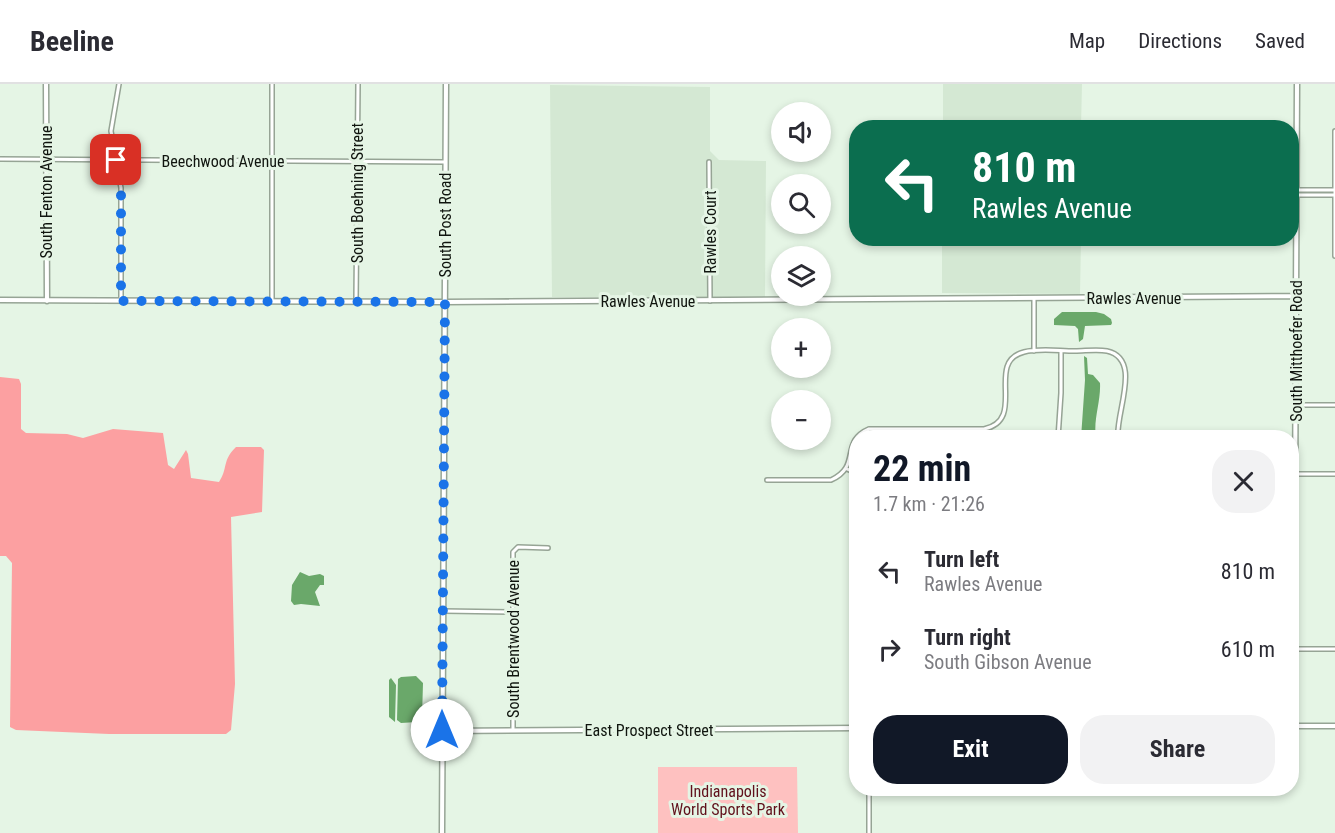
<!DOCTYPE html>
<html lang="en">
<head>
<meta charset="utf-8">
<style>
	:root { --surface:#fff; --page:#f2f2f3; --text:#2b2b33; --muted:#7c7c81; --line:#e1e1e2; --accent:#111827 }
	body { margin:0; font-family:"Roboto Condensed",sans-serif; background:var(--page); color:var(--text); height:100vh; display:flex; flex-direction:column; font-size:22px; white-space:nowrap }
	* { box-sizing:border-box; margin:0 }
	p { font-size:20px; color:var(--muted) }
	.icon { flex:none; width:33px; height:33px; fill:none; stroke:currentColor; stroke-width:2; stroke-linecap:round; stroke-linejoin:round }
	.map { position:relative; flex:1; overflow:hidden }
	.drawer { position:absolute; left:849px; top:346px; width:450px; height:366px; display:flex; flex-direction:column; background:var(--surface); border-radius:24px; box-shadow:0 3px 9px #0003 }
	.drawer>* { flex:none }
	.guide { position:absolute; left:849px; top:36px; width:450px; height:126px; border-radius:24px; box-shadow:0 3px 9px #0003; background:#0b6e4f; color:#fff; overflow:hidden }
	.tools { position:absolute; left:771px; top:18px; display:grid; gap:12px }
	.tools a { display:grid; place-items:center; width:60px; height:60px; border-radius:50%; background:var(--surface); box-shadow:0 3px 9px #0003; font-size:30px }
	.pin { position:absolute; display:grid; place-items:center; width:51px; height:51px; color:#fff; margin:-26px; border-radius:12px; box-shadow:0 3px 9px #0006 }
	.me { position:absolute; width:66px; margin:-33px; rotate:0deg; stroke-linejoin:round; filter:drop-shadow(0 0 4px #0008) }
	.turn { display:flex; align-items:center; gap:21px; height:126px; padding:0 24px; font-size:27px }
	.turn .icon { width:78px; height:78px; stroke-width:2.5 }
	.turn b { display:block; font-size:42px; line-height:51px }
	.round { display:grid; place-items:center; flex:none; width:63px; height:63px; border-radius:24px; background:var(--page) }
	.headline { display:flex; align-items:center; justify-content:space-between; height:102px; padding:0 24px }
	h1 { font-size:36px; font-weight:700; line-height:45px; color:var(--accent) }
	.primary-button { display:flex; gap:12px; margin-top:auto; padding:12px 24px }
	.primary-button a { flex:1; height:69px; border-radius:24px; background:var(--accent); color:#fff; font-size:24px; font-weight:700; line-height:69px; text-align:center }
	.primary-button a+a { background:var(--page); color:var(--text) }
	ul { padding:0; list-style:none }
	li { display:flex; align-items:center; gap:18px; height:78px; padding:0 24px }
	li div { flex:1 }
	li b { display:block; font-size:22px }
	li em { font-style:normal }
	header { display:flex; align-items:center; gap:36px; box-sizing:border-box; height:84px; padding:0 30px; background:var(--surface); border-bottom:2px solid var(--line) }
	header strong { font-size:28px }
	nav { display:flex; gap:33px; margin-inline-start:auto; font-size:21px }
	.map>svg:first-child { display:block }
	.built { fill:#d4e8d3 }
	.green { fill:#fec1c0 }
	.forest { fill:#fca0a1 }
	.water { fill:#6aa86a }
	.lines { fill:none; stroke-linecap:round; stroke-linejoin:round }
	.street-casing { stroke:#96a495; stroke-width:6 }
	.secondary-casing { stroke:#96a495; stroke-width:7 }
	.street { stroke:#fff; stroke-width:3 }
	.secondary { stroke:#fff; stroke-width:4 }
	.route { stroke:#1a73e8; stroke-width:10; stroke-dasharray:0 18 }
	.labels { text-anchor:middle; stroke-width:6; stroke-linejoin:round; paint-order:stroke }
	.street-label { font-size:16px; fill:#10150f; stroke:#e5f5e5 }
	.park-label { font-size:16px; fill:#60101b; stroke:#e5f5e5 }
</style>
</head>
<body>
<header>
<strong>Beeline</strong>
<nav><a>Map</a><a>Directions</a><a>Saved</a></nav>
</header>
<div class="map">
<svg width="1335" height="749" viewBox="0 0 1335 749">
	<rect width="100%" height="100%" fill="#e5f5e5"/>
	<path class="built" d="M943,0H1082L1081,43H943Z
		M550,1L710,3V67L719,76L766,77L765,214L552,213Z
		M942,155H1081L1080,210L942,209Z"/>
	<path class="green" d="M658,683H797L798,749H658Z"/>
	<path class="forest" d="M0,293L19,295L21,300V345L26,349L67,350L83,354L113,345L163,349L168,381L174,385L186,366L188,370L191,394L219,398C228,385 222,376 236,363H261L264,366L262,428L231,433L235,600L231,646L226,650H109L16,646L10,643L12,479L6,472H0Z"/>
	<path class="water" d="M1062,228H1096L1104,230L1111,235L1112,239L1111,241L1085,242L1083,255L1079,258L1078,245L1075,242L1054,241V235Z
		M1084,272L1087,274L1088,290L1093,291L1100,299C1101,318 1093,335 1096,354H1081L1085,296Z
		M300,488L309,492L320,490L324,492V501H320L315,508L320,522L301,520L294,521L291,517L292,501Z
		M416,592L423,599L422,633L417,638L401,639L397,636L398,595L401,593Z
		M391,594L396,601L395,638L389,633V596Z"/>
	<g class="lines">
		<defs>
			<path id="street" d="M119,0L111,47L121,104V217
				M1335,47V172
				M0,75L445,78
				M709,78L710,217
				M1296,106H1334
				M1296,111H1334
				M1034,215V267
				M272,217V0
				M356,217L358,0
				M1296,321H1335
				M1058,354L1061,309V267
				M847,385L856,389
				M1295,390H1335
				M767,396H831C862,382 839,358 869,345H984C1028,336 984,278 1024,268C1039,264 1059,267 1075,267C1085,267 1097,265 1107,267C1143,275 1115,329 1118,354
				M443,527L513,528
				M1294,565H1335
				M513,646V468L518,463L548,464
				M869,749V705"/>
			<path id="secondary" d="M46,0L47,217
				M0,216L445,218L1296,212
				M1292,642H1335
				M1294,642L1297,0
				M442,647L856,644
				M442,749L446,0"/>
		</defs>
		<use href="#street" class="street-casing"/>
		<use href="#secondary" class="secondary-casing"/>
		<use href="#street" class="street"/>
		<use href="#secondary" class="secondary"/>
	</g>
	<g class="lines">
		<path class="route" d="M116,76L121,104V217L445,218L442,646"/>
	</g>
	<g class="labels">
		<g class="street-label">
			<text x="223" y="83">Beechwood Avenue</text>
			<text transform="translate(46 108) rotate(-90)" y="6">South Fenton Avenue</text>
			<text transform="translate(357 109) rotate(-90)" y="6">South Boehning Street</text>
			<text transform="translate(445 141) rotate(-90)" y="6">South Post Road</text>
			<text transform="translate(710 148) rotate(-90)" y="6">Rawles Court</text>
			<text x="1134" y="220">Rawles Avenue</text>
			<text x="648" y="223">Rawles Avenue</text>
			<text transform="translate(1296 267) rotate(-90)" y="6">South Mitthoefer Road</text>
			<text transform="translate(513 555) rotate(-90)" y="6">South Brentwood Avenue</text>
			<text x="649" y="652">East Prospect Street</text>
		</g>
		<g class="park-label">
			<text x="728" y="713">Indianapolis<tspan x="728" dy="18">World Sports Park</tspan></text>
		</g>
	</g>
</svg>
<div class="tools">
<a><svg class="icon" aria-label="sound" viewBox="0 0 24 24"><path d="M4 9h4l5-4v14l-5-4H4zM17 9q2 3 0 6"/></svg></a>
<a><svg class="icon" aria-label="search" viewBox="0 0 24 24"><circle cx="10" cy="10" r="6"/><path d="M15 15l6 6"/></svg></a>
<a><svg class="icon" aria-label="layers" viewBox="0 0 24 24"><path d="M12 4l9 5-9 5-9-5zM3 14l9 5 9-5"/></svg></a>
<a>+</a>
<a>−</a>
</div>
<div class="pin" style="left:116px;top:76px;background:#d93025"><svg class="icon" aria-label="arrive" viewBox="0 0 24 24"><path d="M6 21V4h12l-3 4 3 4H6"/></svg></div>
<svg class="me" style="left:442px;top:646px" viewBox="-20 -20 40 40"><circle r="19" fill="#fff"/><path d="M0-13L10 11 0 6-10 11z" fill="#1a73e8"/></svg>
<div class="guide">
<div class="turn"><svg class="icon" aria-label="left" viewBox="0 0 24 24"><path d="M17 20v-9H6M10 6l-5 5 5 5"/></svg><div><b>810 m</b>Rawles Avenue</div></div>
</div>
<section class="drawer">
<div class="headline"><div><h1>22 min</h1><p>1.7 km · 21:26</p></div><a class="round"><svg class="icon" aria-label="close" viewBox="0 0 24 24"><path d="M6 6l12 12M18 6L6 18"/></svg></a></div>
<ul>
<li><svg class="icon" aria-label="left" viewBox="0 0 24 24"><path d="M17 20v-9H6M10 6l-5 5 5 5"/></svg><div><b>Turn left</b><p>Rawles Avenue</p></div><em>810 m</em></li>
<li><svg class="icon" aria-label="right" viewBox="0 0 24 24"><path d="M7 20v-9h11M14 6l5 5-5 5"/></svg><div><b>Turn right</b><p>South Gibson Avenue</p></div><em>610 m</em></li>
</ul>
<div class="primary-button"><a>Exit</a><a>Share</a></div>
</section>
</div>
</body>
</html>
